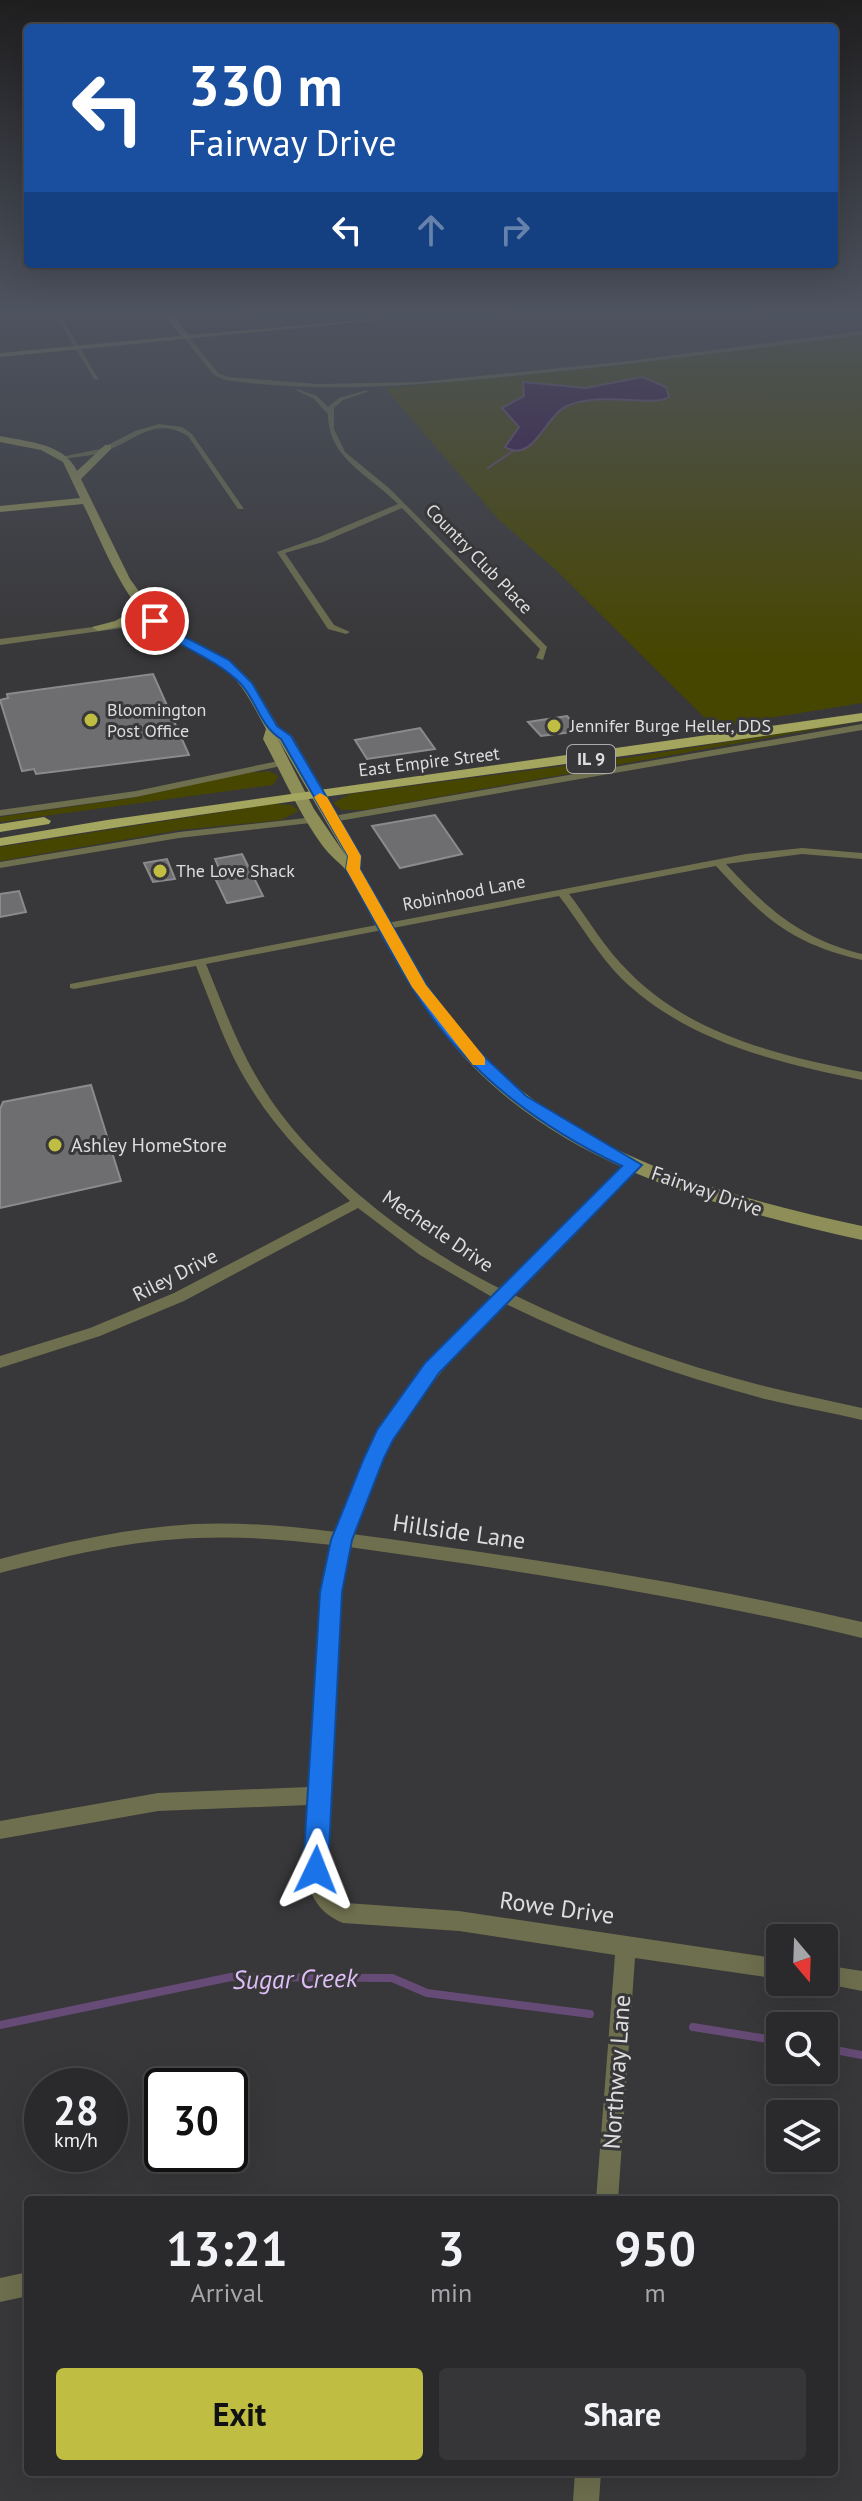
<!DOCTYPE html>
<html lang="en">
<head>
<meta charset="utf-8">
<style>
	:root { --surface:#2a292b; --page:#363537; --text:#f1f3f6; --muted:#a5a6a9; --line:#464547; --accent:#bfbe42 }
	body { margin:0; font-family:"PT Sans",sans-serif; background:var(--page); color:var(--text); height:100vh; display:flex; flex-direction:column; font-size:30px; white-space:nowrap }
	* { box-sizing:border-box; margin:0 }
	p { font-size:26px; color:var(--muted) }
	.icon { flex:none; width:44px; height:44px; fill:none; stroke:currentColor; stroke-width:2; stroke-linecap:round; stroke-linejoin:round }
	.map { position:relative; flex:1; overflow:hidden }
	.sheet { position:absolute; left:24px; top:2196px; width:814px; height:280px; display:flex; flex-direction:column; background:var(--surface); border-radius:8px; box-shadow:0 8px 32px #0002,0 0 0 2px var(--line) }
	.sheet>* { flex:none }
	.top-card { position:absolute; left:24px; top:24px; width:814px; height:244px; border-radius:8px; box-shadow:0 8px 32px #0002,0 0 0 2px var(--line); background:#1a4fa0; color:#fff; overflow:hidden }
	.needle { width:52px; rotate:161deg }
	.controls { position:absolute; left:766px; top:1924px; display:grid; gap:16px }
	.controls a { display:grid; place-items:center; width:72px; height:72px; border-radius:8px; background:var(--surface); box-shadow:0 8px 32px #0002,0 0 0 2px var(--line); font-size:40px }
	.speed { position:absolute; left:24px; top:2068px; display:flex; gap:16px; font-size:40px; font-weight:700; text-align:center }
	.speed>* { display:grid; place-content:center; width:104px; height:104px; border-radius:50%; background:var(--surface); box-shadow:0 8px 32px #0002,0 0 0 2px var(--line); line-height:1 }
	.speed small { font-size:20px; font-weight:400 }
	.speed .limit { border:4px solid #111; border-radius:12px; background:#fff; color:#111 }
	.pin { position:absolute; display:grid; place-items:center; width:68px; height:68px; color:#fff; margin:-34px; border:4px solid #fff; border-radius:50%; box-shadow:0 2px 8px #0007 }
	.me { position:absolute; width:88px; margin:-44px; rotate:2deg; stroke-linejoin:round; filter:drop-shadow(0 0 6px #0008) }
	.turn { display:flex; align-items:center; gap:28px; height:168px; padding:0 32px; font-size:36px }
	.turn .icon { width:104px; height:104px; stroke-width:2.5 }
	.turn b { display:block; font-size:56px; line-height:68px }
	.lanes { display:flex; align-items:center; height:76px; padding:0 32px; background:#0003; justify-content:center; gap:40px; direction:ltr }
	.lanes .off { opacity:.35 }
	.eta { display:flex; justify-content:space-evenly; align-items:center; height:136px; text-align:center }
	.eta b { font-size:48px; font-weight:800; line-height:56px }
	.action { display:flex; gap:16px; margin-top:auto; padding:16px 32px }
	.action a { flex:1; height:92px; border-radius:8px; background:var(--accent); color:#111; font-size:32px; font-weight:800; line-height:92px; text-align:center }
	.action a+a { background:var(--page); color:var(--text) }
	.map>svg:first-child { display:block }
	.green { fill:#474600 }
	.water { fill:#330d4a; stroke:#664b76; stroke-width:2 }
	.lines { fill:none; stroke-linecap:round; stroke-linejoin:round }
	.stream-far1 { stroke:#664b76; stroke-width:2 }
	.stream { stroke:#664b76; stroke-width:8 }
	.building { fill:#6e6d6f; stroke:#8b8a8c; stroke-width:2 }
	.minor { fill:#6e6f4e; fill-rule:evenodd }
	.secondary { fill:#8d8e58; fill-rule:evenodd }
	.primary { fill:#a4a55f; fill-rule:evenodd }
	.route { fill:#1a73e8; stroke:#114b97; stroke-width:2 }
	.slow { fill:#f59e0b }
	.poi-dot { fill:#bfbe42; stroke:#383739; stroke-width:3 }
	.labels { text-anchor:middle; stroke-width:6; stroke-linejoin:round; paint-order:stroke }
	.far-street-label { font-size:18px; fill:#deddde; stroke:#383739 }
	.far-poi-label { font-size:18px; fill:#deddde; stroke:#383739; text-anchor:start }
	.shield { fill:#383739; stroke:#acabac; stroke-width:2 }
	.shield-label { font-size:18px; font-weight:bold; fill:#deddde }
	.poi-label { font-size:20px; fill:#deddde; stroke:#383739; text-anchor:start }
	.street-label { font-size:20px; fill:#deddde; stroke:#383739 }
	.near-street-label { font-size:24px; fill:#deddde; stroke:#383739 }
	.near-water-label { font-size:26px; font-style:italic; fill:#ddbef6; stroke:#383739 }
</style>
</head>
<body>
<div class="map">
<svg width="862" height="2501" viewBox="0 0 862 2501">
	<rect width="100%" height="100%" fill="#383739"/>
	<path class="green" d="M862,334V703L714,727L557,571L498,519L385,388L578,370Z
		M862,721L365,810H342L333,803L350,794L632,757Z
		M269,771L279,776L273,785L0,822V817L132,798L239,774Z
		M273,804L292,805L299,811L281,820L180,830L0,861V847Z"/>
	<path class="water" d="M642,377L666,387L669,397C650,408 600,390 565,407C545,417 533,464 505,447L519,427L502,408L524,396L523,382L586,388Z"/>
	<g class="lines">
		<path class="stream-far1" d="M488,468L513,451"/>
		<path class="stream" d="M0,2025L231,1977L392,1978L427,1993L590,2014
			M693,2027L780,2041
			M824,2048L862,2055"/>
	</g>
	<path class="building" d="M153,674L189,755L36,774L34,769L22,771L0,700L8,698L7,694Z
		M567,716L580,731L541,736L528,722Z
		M420,728L435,749L367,759L355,740Z
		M435,815L462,854L400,868L372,826Z
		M242,854L263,896L227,903L214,876L222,875L215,859Z
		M167,859L175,879L153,882L144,863Z
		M19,891L26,912L0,917V894Z
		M91,1085L121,1181L0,1208V1109L3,1102Z"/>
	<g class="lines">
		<path class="minor" d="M51,308H56L99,380L94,379Z
			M265,308H270L290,329H286Z
			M370,308H375L388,319L383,320Z
			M862,331V335C749,349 636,364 523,375C424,385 324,394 225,380L214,375L184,338L189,337L218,373L228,377L318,384L419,382L620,362Z
			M297,389L317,396L328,407L339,398L367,390V392L343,400L334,408V429L345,452L389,488L547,647L543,660L536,658L540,649L402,508L323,542L285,553L334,625L350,632L346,634L328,629L277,552L317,538L398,504C370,475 328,459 328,414L313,398L297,391Z
			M159,424L182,427L192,434L244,509H238L188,436C156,417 138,438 109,450C95,456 79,456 64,459L61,457L100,449L135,431Z
			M155,619H158V623L0,645V639Z
			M862,724V730L333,822L328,819L333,816Z
			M283,760L288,763L286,765L136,797L0,816V810L136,791Z
			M315,817L320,820L319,822L179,838L0,868V862L179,832Z
			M802,848L862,853V859L802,854L726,864C767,909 801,939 862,954V960C790,943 765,919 716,866L569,894C589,920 605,949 629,972C691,1035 778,1055 862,1072V1080C775,1062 688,1042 622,979C598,955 580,923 559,896L206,964C223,1005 238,1048 262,1086C310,1166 417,1248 501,1289L629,1162H639L641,1165L639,1168L512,1294C592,1333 674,1363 760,1385C794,1394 828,1400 862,1408V1420C830,1412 797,1407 765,1399C675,1375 587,1344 504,1303C436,1374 381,1437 352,1534C523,1557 694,1583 862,1622V1638C693,1597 521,1571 349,1547L335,1638L324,1845C325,1868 324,1890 346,1903L459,1911L780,1959V1979L635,1958L618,2200H596L615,1955L459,1931L343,1923C294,1903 305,1848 308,1805L158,1811L0,1839V1821L158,1793L309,1787L317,1638L332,1545C288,1540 243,1536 198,1538C131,1540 65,1556 0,1573V1559C64,1542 128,1528 194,1524C242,1522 289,1526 336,1532C365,1438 425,1366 492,1297L420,1255L358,1208L184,1301L100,1336L0,1368V1356L90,1328L174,1293L350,1201C314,1167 278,1132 252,1090C227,1052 213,1008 196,966L74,989L70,988V984L746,854Z
			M824,1965L862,1971V1991L817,1982H824Z
			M28,2272V2296L0,2302V2278Z
			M575,2472H601L599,2501H573Z"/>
		<path class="secondary" d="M159,308H167L189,335L504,308L0,357V353L181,336Z
			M0,436C28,442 64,443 77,471L105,445H111V449L81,479L130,579L159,619L173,631L229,660L252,682L278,726L292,736L361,856L360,869C389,920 416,974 452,1020C551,1149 710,1193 862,1226V1240C706,1205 540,1161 439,1027C415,995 395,960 375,924C366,908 359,886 347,871C339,862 329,855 322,845C298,812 282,774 263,739L266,729C253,706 242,680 219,665C198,651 173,645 155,627C121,594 103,545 83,504L0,512V506L80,498L63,462L41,450L0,442ZM277,737L346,856L314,809Z
			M134,610L140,613L122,626L98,631L92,627L115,621Z"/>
		<path class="primary" d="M862,713V721C575,766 286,798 0,846V838L107,820Z
			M44,817L51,821L49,824L0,832V824Z"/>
	</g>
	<linearGradient id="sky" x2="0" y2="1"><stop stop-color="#1f1e1f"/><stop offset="0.47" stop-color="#4d535f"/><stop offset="1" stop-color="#4d535f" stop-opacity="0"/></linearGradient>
	<rect width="862" height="658" fill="url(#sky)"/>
	<path class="route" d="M151,619H159L173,631L229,660L252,683L277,726L291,736L361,856L360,869L427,986L469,1042L526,1096L642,1165L439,1373L393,1440L384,1458L352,1540L342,1592L328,1870L325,1879L316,1883L307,1879L303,1870L320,1592L331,1540L364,1458L377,1430L425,1363L622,1166C562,1138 504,1099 459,1050C411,999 380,929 346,869L348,856L281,739C259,725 257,701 240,683C214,657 178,648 151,623Z"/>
	<path class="slow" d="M320,793L327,797L361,856L360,869L426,985L485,1058V1065H473L412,987L346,869L348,856L314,797Z"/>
	<g class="poi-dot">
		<circle cx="91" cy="720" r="8"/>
		<circle cx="554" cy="726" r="8"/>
		<circle cx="160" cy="871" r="8"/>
		<circle cx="55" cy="1145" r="8"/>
	</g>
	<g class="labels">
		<g class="far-street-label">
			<text transform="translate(479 559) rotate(46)" y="6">Country Club Place</text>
			<text transform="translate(429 762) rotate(-7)" y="6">East Empire Street</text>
			<text transform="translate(464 893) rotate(-11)" y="6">Robinhood Lane</text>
		</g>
		<g class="far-poi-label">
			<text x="107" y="716">Bloomington<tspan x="107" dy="21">Post Office</tspan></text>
			<text x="570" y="732">Jennifer Burge Heller, DDS</text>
			<text x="176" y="877">The Love Shack</text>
		</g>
		<rect class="shield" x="567" y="745" width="48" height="28" rx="6"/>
		<g class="shield-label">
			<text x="591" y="765">IL 9</text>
		</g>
		<g class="poi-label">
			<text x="71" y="1152">Ashley HomeStore</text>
		</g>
		<g class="street-label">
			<text transform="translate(707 1191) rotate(19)" y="7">Fairway Drive</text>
			<text transform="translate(438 1231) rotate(34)" y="7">Mecherle Drive</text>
			<text transform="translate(175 1275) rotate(-27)" y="7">Riley Drive</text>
		</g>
		<g class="near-street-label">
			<text transform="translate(459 1532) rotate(8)" y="8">Hillside Lane</text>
			<text transform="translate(557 1908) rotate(8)" y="8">Rowe Drive</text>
			<text transform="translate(617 2072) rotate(-86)" y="8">Northway Lane</text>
		</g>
		<g class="near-water-label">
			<text transform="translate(295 1979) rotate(-1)" y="9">Sugar Creek</text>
		</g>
	</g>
</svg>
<div class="controls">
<a><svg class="needle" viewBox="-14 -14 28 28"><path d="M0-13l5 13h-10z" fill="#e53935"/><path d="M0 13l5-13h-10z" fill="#a5a6a9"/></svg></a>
<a><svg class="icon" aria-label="search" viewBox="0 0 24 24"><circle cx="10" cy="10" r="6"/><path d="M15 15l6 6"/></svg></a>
<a><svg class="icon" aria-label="layers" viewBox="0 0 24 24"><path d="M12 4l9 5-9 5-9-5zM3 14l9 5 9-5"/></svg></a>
</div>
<div class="speed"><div>28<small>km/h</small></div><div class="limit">30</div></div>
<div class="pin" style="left:155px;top:621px;background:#d93025"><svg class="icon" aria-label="arrive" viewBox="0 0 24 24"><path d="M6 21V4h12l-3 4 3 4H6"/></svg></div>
<svg class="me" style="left:316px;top:1870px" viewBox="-20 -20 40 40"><path d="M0-17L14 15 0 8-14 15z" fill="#1a73e8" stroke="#fff" stroke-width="4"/></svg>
<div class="top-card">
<div class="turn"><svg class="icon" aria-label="left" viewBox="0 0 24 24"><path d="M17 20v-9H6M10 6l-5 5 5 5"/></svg><div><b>330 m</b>Fairway Drive</div></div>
<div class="lanes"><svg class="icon" aria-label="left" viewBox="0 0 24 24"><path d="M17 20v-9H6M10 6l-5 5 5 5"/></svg><svg class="icon off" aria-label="ahead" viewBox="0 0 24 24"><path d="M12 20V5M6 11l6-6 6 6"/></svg><svg class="icon off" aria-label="right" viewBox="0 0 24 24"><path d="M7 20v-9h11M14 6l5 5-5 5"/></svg></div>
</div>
<section class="sheet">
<div class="eta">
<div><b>13:21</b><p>Arrival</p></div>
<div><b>3</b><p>min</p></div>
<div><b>950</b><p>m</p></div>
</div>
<div class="action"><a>Exit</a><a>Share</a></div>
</section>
</div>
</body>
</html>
